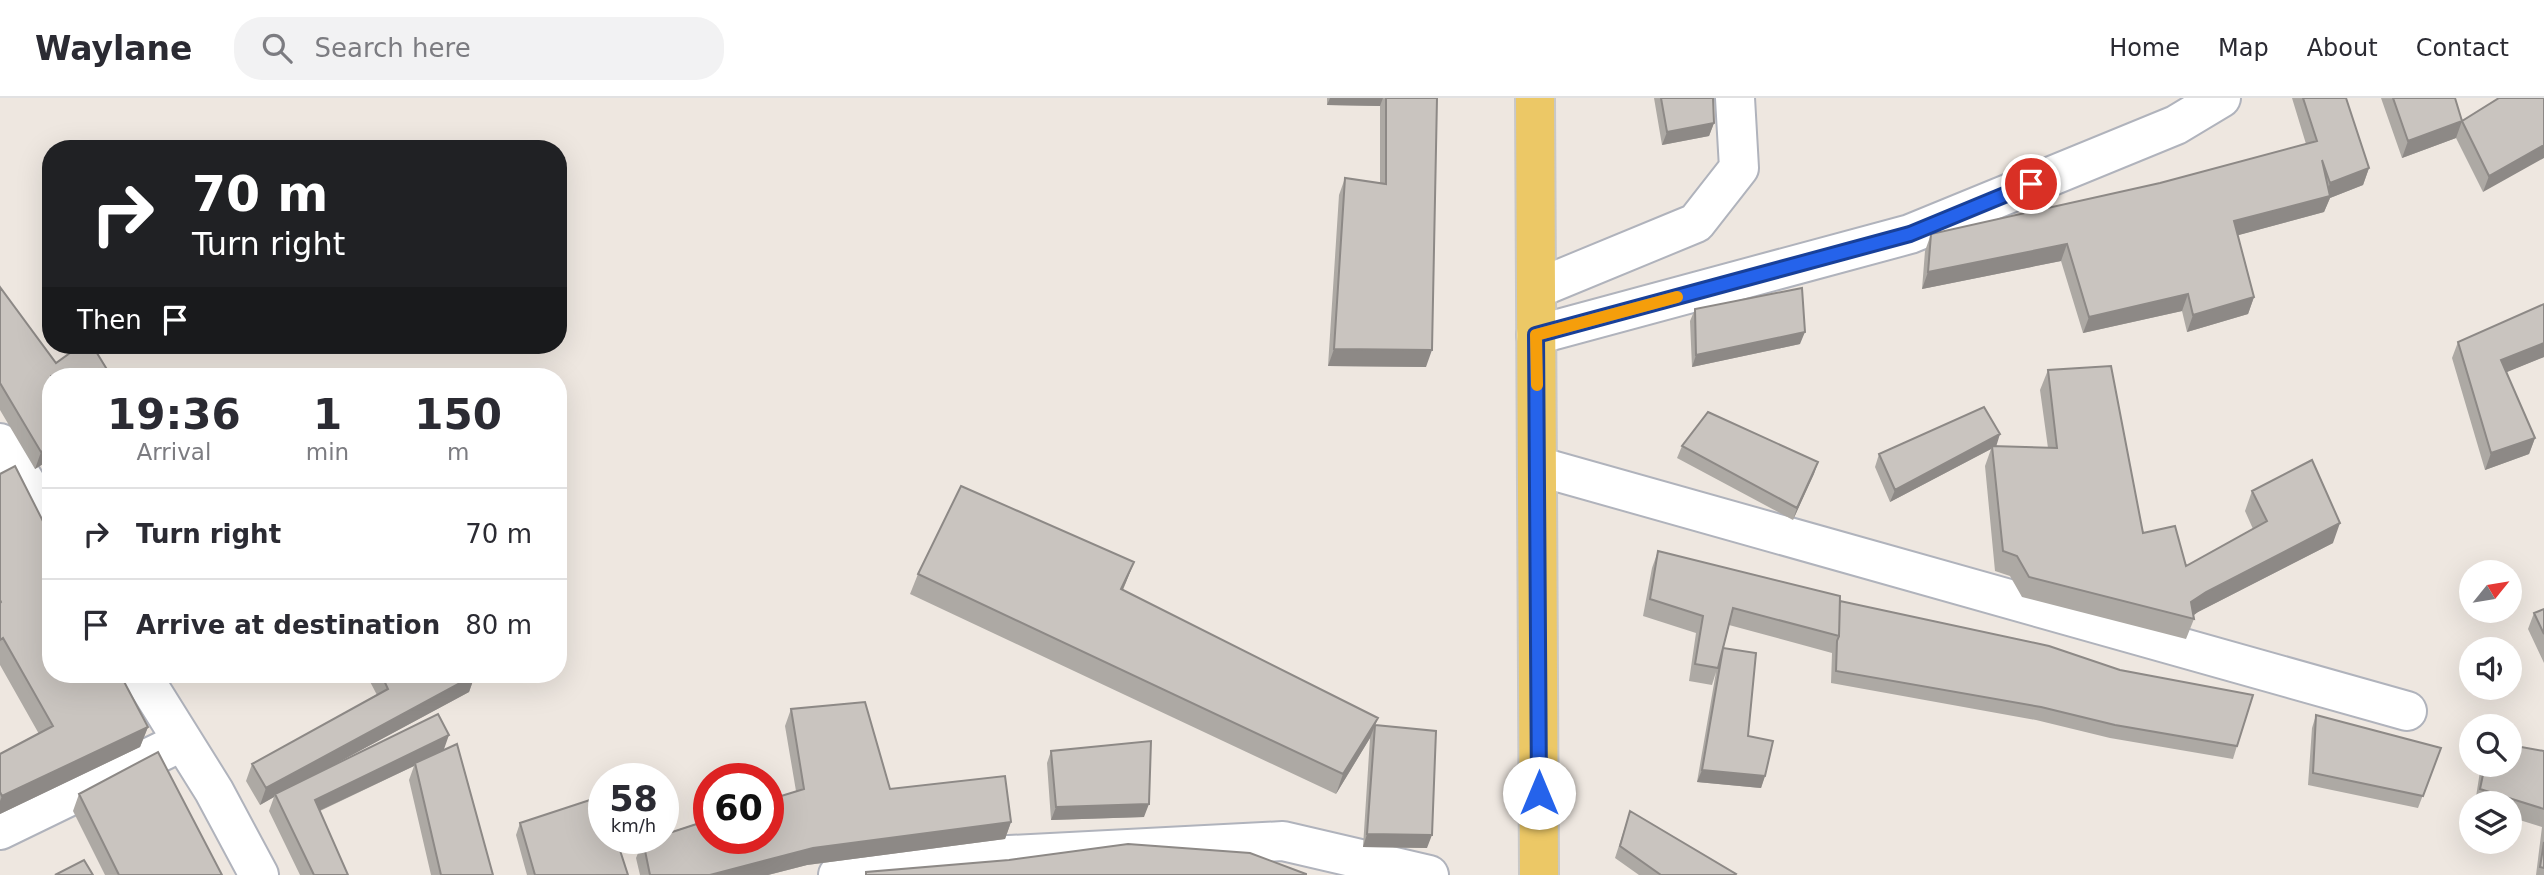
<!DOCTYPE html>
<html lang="en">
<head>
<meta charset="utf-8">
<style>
	:root { --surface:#fff; --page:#f2f2f3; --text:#2b2b33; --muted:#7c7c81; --line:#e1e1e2 }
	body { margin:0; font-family:"DejaVu Sans",sans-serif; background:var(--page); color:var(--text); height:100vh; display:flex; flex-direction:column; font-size:26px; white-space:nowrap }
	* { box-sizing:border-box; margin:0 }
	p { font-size:23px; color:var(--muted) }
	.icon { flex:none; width:38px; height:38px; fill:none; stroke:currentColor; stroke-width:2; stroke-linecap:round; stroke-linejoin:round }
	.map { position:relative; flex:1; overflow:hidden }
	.details { position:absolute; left:42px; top:270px; width:525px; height:315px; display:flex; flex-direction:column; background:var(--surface); border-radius:28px; box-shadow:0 7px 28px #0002 }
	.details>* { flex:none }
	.hud { position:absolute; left:42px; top:42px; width:525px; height:214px; border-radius:28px; box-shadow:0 7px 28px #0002; background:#202124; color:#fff; overflow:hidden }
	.needle { width:46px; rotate:60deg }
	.controls { position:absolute; left:2459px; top:462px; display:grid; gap:14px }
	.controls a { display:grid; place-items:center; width:63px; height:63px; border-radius:50%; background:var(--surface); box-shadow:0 7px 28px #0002; font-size:35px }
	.speed { position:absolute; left:588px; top:665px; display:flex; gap:14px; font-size:35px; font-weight:700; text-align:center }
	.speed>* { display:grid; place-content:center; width:91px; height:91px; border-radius:50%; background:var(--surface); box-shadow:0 7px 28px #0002; line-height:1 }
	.speed small { font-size:18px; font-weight:400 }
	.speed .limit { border:10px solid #d22; background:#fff; color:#111 }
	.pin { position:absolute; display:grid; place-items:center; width:60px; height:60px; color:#fff; margin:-30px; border:4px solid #fff; border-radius:50%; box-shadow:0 2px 7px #0007 }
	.me { position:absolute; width:77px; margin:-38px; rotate:0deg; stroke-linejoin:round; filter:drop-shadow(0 0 5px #0008) }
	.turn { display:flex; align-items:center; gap:24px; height:147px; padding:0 35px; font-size:32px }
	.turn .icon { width:91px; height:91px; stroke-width:2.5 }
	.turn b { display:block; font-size:49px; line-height:60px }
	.then { display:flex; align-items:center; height:66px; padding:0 35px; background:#0003; gap:14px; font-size:26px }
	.eta { display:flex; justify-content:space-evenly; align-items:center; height:119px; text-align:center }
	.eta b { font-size:42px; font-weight:600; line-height:49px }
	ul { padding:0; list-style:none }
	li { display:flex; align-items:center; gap:21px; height:91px; padding:0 35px; border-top:2px solid var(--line) }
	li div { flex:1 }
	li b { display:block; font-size:26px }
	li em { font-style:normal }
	header { display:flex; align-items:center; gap:42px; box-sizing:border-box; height:98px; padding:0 35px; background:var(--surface); border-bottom:2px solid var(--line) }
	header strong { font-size:33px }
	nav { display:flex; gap:38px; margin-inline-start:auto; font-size:24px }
	.search { width:490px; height:63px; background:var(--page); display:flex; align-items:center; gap:18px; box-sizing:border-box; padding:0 24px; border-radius:28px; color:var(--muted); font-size:26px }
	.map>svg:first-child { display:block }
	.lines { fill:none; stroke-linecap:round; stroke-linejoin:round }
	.minor-casing { stroke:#b0b3bc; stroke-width:42 }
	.major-casing { stroke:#c8c8c8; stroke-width:42 }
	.minor { stroke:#fff; stroke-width:38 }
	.major { stroke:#ecc866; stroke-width:38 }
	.wall { fill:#ada9a4 }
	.shaded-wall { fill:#8d8986 }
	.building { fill:#c9c4bf; stroke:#8d8986; stroke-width:2 }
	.route-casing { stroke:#184099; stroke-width:18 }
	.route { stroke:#2563eb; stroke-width:12 }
	.slow { stroke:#f59e0b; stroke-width:12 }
</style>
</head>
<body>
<header>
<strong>Waylane</strong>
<div class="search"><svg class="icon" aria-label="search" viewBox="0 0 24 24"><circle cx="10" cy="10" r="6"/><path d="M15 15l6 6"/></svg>Search here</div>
<nav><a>Home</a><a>Map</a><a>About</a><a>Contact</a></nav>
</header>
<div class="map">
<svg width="2544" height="777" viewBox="0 0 2544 777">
	<rect width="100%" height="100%" fill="#eee7e0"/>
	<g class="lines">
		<defs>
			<path id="minor" d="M1536,191L1696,125L1739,70L1735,0
				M1536,237L1910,136L2176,27L2221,0
				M0,345L51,424
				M1537,368L2407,613
				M141,576L214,693L259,777
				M0,732L173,648
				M838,777L892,763L1283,743L1429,777"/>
			<path id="major" d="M1535,0L1539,777"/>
		</defs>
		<use href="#minor" class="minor-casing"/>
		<use href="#major" class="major-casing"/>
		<use href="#minor" class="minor"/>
		<use href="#major" class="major"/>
	</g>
	<path class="wall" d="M1327,0H1437L1426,269L1328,268L1339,97L1345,80L1380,85V8L1327,7Z
		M1654,0H1713L1714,25L1709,38L1662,47Z
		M2292,0H2346L2369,70L2363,87L2330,100L2324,114L2238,137L2254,199L2248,216L2187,234L2182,213L2083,235L2061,163L1922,191L1925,153L1931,136L2160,85L2306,46Z
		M2381,0H2455L2462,23L2544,0L2483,94L2456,40L2402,60Z
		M0,189L51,278V361L35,371L0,312Z
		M1695,211L1800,246L1692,269L1690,223Z
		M2458,244L2544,259L2506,274L2535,340L2529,356L2485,372L2452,260Z
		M2048,272L2143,435L2186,468L2253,431L2245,413L2252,393L2333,445L2198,514L2193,517L2194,521L2186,541L2022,499L2010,478L1995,473L1985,368L1991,351L1890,404L1875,369L1879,356L1996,348L2048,350L2040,292Z
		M1682,348L1818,364L1793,422L1677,360Z
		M0,376L148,629L140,649L0,716V656L39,636L0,567Z
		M1658,453L1840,503L2237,648L2233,661L2110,640L2036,622L1831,585L1832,555L1729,527L1723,550L1748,638L1765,678L1761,690L1697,684L1716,574L1712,587L1689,583L1696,535L1643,518L1652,470Z
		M1134,464L1123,492L1378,620L1375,627L1427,750L1363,749L1370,640L1336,696L910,496L918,476Z
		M2544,511V565L2528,531L2534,515Z
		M366,576H475V577L469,594L331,668L444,652L493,777H431L409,682L414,668L320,713L348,777H300L269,713L274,699L260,707L246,683L252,666L377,597Z
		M791,611L890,691L1011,724L1005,741L807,767L768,777H640L636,760L643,743L796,693L785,628Z
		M2316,617L2441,650L2418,710L2308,687L2312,630Z
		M1051,653L1144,719L1051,722L1047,665Z
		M2544,653V777H2536L2542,729L2510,719V705H2475L2481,667H2510Z
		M79,696L222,777H105L73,713Z
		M1630,713L1735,777H1639L1615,760Z
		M520,725L628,777H527L516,737Z"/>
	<path class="shaded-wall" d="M1330,0H1383L1380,8L1327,7Z
		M2462,23L2456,40L2402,60L2408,43Z
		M1714,25L1709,38L1662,47L1667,34Z
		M2544,47V60L2483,94L2489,78Z
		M2369,70L2363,87L2330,100L2324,114L2228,140L2234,123L2325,99L2330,85Z
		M2067,146L2061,163L1922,191L1928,174Z
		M2188,196L2182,213L2083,235L2089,219Z
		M2254,199L2248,216L2187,234L2193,217Z
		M1805,234L1800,246L1692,269L1696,257Z
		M2544,245V259L2495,279L2501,262Z
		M1334,251L1432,252L1426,269L1328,268Z
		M2000,336L1996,349L1992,348L1991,351L1890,404L1895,392Z
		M2535,340L2529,356L2485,372L2491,355Z
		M51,348V361L35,371L41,354Z
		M1818,364L1814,376L1793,422L1797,410Z
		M2340,425L2333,445L2198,514L2190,520L2191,504L2206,494Z
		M1134,464L1126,484L1114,511L1121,491Z
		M475,577L469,594L276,698L275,696L274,699L260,707L266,690Z
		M1378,620L1370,640L1336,696L1343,676Z
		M148,629L140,649L0,716V703L2,698Z
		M449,637L443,654L415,665L414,668L308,718L315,702Z
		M1702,672L1765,678L1761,690L1697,684Z
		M1149,706L1144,719L1051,722L1056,709Z
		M1011,724L1005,741L807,767L768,777H710L813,750Z
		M1367,736L1432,737L1427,750L1363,749Z"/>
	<path class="building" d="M1386,0H1437L1432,252L1334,251L1345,80L1386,86Z
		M1661,0H1713L1714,25L1667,34Z
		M2303,0H2346L2369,70L2330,85L2322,62L2330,98L2234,123L2254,199L2193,217L2188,196L2089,219L2067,146L1928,174L1931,136L2160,85L2317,43Z
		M2393,0H2455L2462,23L2499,0H2544V47L2489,78L2462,23L2408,43Z
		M0,189L56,265L81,247H92L111,278H51V348L41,354L0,285Z
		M1802,190L1805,234L1696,257L1695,211Z
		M2544,206V245L2501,262L2535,340L2491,355L2458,244Z
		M2111,268L2143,435L2175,428L2186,468L2267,423L2252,393L2312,362L2340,425L2206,494L2191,504L2194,521L2029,479L2017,458L2003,453L1992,348L2057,350L2048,272Z
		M1984,309L2000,336L1895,392L1879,356Z
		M1708,314L1818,364L1797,410L1682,348Z
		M15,368L51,439V576H120L148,629L2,698L0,694V656L53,628L3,540L0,542V505L1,504L0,502V376Z
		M961,388L1134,464L1121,491L1378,620L1343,676L918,476Z
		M1658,453L1840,498L1839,538L1733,510L1718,570L1695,566L1703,518L1650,501Z
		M1840,503L2049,548L2120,572L2253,597L2237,648L2115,627L2041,609L1836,573L1837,543L1839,538Z
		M2544,511V536L2534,515Z
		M1723,550L1756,555L1748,638L1773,643L1765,678L1702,672Z
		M381,576H475V577L266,690L252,666L388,591Z
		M865,604L890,691L1005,678L1011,724L813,750L710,777H650L643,743L652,740H663V737L709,722V740H768V702L804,691L791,611Z
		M438,616L449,637L315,702L348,777H314L275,696Z
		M2316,617L2441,650L2423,698L2313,675Z
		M1375,627L1436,633L1432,737L1367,736Z
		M1151,643L1149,706L1056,709L1051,653Z
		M457,646L493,777H441L415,665Z
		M2510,647L2544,653V711L2480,691L2485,667H2510Z
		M158,654L222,777H119L79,696Z
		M602,698L604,704V740H616L628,777H535L520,725Z
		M1630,713L1736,776L1735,777H1661L1620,748Z
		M2544,744V770L2540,769Z
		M1128,746L1250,755L1306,776V777H866V774L1009,762Z
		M84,762L93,777H55Z"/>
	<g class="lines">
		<defs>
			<path id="route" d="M1539,695L1536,237L1910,136L2031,86"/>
		</defs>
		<use href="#route" class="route-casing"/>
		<use href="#route" class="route"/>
		<path class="slow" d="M1537,287L1536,237L1677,199"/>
	</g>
</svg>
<div class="controls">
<a><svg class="needle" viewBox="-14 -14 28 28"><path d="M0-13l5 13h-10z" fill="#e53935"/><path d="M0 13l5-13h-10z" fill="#7c7c81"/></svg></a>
<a><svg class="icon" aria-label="sound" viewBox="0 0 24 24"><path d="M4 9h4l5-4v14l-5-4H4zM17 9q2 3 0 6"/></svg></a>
<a><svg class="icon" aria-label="search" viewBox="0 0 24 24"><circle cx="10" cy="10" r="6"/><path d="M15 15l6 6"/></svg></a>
<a><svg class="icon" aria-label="layers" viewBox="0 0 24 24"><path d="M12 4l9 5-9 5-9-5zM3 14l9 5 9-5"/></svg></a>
</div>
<div class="speed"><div>58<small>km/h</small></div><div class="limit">60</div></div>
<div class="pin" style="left:2031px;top:86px;background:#d93025"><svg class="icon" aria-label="arrive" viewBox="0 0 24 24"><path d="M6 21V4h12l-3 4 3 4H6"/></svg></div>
<svg class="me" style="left:1539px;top:695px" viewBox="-20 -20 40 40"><circle r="19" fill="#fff"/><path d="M0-13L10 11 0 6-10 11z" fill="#2563eb"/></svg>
<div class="hud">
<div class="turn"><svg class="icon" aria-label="right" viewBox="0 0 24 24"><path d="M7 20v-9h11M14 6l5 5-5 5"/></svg><div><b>70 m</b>Turn right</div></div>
<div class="then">Then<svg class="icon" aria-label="arrive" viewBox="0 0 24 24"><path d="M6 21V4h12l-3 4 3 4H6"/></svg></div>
</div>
<section class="details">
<div class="eta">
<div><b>19:36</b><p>Arrival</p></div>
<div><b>1</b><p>min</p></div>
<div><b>150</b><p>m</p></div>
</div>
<ul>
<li><svg class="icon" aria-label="right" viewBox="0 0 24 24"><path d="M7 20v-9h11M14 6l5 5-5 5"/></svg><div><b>Turn right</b></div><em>70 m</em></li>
<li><svg class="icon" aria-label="arrive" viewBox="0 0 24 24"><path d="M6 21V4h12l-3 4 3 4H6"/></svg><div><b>Arrive at destination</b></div><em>80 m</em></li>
</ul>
</section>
</div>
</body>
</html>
